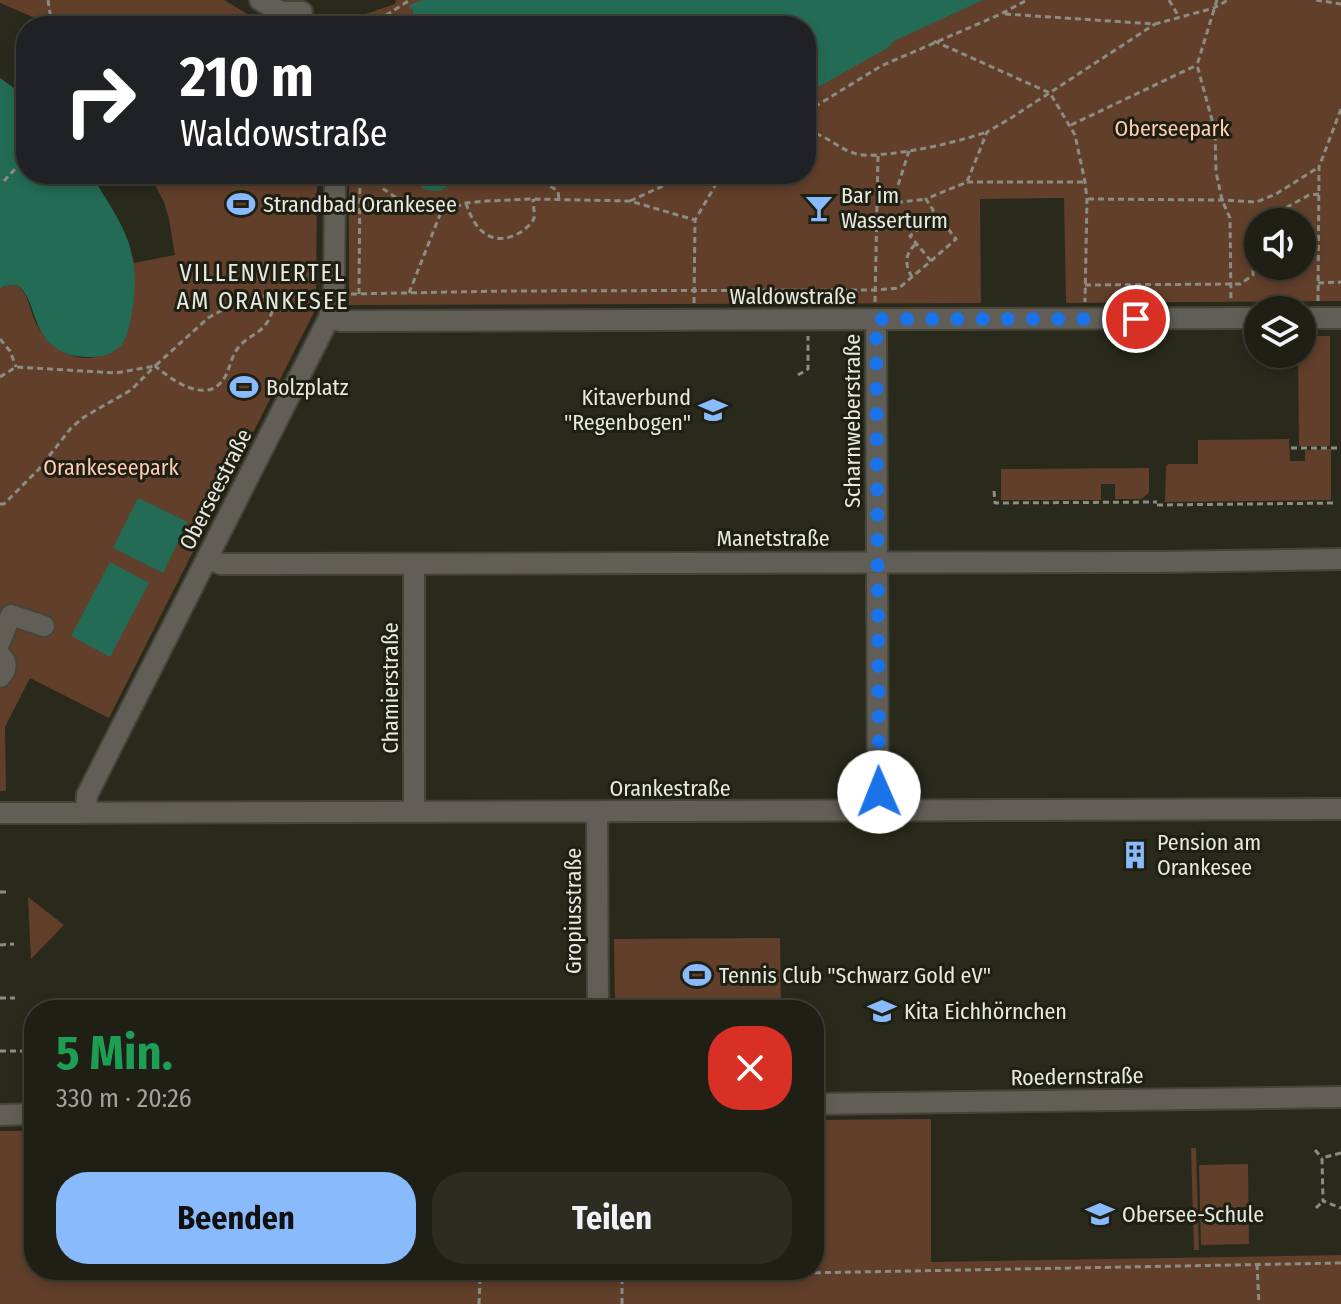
<!DOCTYPE html>
<html lang="de">
<head>
<meta charset="utf-8">
<style>
	:root { --surface:#1f1f15; --page:#2c2c22; --text:#f1f3f6; --muted:#a1a2a0; --line:#3c3d34; --accent:#89bafc }
	body { margin:0; font-family:"Fira Sans Condensed",sans-serif; background:var(--page); color:var(--text); height:100vh; display:flex; flex-direction:column; font-size:30px; white-space:nowrap }
	* { box-sizing:border-box; margin:0 }
	p { font-size:26px; color:var(--muted) }
	.icon { flex:none; width:44px; height:44px; fill:none; stroke:currentColor; stroke-width:2; stroke-linecap:round; stroke-linejoin:round }
	.map { position:relative; flex:1; overflow:hidden }
	.sheet { position:absolute; left:24px; top:1000px; width:800px; height:280px; display:flex; flex-direction:column; background:var(--surface); border-radius:32px; box-shadow:0 4px 12px #0003,0 0 0 2px var(--line) }
	.sheet>* { flex:none }
	.top-card { position:absolute; left:16px; top:16px; width:800px; height:168px; border-radius:32px; box-shadow:0 4px 12px #0003,0 0 0 2px var(--line); background:#202124; color:#fff; overflow:hidden }
	.controls { position:absolute; left:1244px; top:208px; display:grid; gap:16px }
	.controls a { display:grid; place-items:center; width:72px; height:72px; border-radius:50%; background:var(--surface); box-shadow:0 4px 12px #0003,0 0 0 2px var(--line); font-size:40px }
	.pin { position:absolute; display:grid; place-items:center; width:68px; height:68px; color:#fff; margin:-34px; border:4px solid #fff; border-radius:50%; box-shadow:0 2px 8px #0007 }
	.me { position:absolute; width:88px; margin:-44px; rotate:359deg; stroke-linejoin:round; filter:drop-shadow(0 0 6px #0008) }
	.turn { display:flex; align-items:center; gap:28px; height:168px; padding:0 32px; font-size:36px }
	.turn .icon { width:104px; height:104px; stroke-width:2.5 }
	.turn b { display:block; font-size:56px; line-height:68px }
	.round { display:grid; place-items:center; flex:none; width:84px; height:84px; border-radius:32px; background:var(--page) }
	.head { display:flex; align-items:center; justify-content:space-between; height:136px; padding:0 32px }
	h1 { font-size:48px; font-weight:700; line-height:60px; color:#1e9e55 }
	.button { display:flex; gap:16px; margin-top:auto; padding:16px 32px }
	.button a { flex:1; height:92px; border-radius:32px; background:var(--accent); color:#111; font-size:32px; font-weight:700; line-height:92px; text-align:center }
	.button a+a { background:var(--page); color:var(--text) }
	.map>svg:first-child { display:block }
	.green { fill:#613f2b; fill-rule:evenodd }
	.water { fill:#236b54 }
	.lines { fill:none; stroke-linecap:round; stroke-linejoin:round }
	.minor-casing { stroke:#444437; stroke-width:24 }
	.path { stroke:#8c8d82; stroke-width:3; stroke-dasharray:6 4; stroke-linecap:butt }
	.minor { stroke:#615e58; stroke-width:20 }
	.route { stroke:#1a73e8; stroke-width:14; stroke-dasharray:0 25.2 }
	.labels { text-anchor:middle; stroke-width:6; stroke-linejoin:round; paint-order:stroke }
	.park-label { font-size:22px; fill:#fecdb2; stroke:#1f2013 }
	.poi-label { font-size:22px; fill:#e8e9e0; stroke:#1f2013; text-anchor:start }
	.street-label { font-size:22px; fill:#e8e9e0; stroke:#1f2013 }
	.neighbourhood-label { font-size:24px; letter-spacing:2px; fill:#e8e9e0; stroke:#1f2013 }
</style>
</head>
<body>
<div class="map">
<svg width="1341" height="1304" viewBox="0 0 1341 1304">
	<rect width="100%" height="100%" fill="#29291c"/>
	<path class="green" d="M0,0H224L268,26H54L0,3Z
		M396,0H1341V301L1066,303L1064,198L980,199L981,303L349,305V174H806V26H330L395,4ZM1258,222H1302V266H1258Z
		M0,78L26,97V174H91L128,241L134,263L175,255L169,219L164,202L149,174H317L316,308L109,718L30,678L5,727L6,791H0V289L4,286L17,285C28,294 29,306 34,319C43,341 69,363 95,357C105,354 115,347 124,342L130,322L0,200Z
		M1302,336H1330V446H1299L1298,354H1302Z
		M1289,439L1290,461H1305V450L1331,449V500L1165,502L1166,467L1168,464H1198V440Z
		M1149,468V493L1141,499H1115V484H1101V500H1001V469Z
		M28,897L64,925L31,959Z
		M780,938L781,1010H615L614,939Z
		M931,1119V1262L1341,1255V1304H0V1131H34V1270H814V1120Z
		M1191,1148H1196L1199,1250H1194Z
		M1248,1164L1249,1244L1201,1245L1199,1165Z"/>
	<path class="water" d="M423,0H983L894,41L889,47L806,94V26H413V9H410L409,5Z
		M0,78L26,97V174H91C103,195 122,221 129,244C137,271 136,295 130,322C128,332 126,343 117,349C109,356 99,357 88,357C78,357 68,355 59,350C30,333 37,299 17,285L4,286L0,289Z
		M411,174H453C444,192 443,193 423,189Z
		M548,174H609C588,180 567,188 548,174Z
		M138,498L188,522L163,573L113,548Z
		M110,562L149,583L110,657L71,636Z"/>
	<g class="lines">
		<defs>
			<path id="minor" d="M260,0L281,12H302
				M329,318L341,321L1258,318
				M1302,318H1341
				M876,319L878,810
				M207,558L221,564L1158,562L1341,559
				M0,642L11,615L44,626
				M0,655C7,661 8,670 0,677
				M414,812V564
				M597,812L598,1010
				M0,813L1341,809
				M86,813L87,795L329,318L334,294L335,181L333,174
				M814,1104L1341,1097
				M0,1115L34,1114"/>
		</defs>
		<use href="#minor" class="minor-casing"/>
		<path class="path" d="M48,0L52,26
			M1169,0L1179,17
			M1217,0L1197,65L1215,131L1216,172L1222,200L1230,218L1231,301
			M1316,0L1341,4
			M1005,14L1155,24L1214,8L1228,0
			M369,26L410,0
			M934,41L1050,93L1075,135L1085,182L1087,199L1085,302
			M806,112L881,66L1001,14L1027,0
			M1071,125L1197,65
			M806,131C828,135 839,150 857,154C869,157 883,154 895,153C927,149 956,142 987,132
			M369,174L382,188L407,205L418,211L441,212L466,203L486,201L533,199L630,201L695,220
			M4,181L26,157
			M542,181L558,191L559,200
			M967,182H1085
			M1088,199L1222,200L1256,202L1276,194L1319,167
			M630,201L689,174
			M466,203C474,230 492,249 521,232C526,228 532,224 534,218C535,213 533,205 533,199
			M892,204L909,151
			M877,205L926,199
			M1260,222L1309,195L1320,194
			M931,261L956,239L937,215
			M912,277C904,264 905,253 917,243
			M1318,283L1341,282
			M1085,285L1240,284L1253,275L1254,226L1258,223
			M409,293L441,212
			M351,294L504,291L875,290L899,288L931,261L910,236L936,215L926,199L967,182L987,132L1011,118L1155,24
			M359,294L360,174
			M1318,301L1319,167L1341,109
			M875,302L878,155
			M694,303L695,220L722,174
			M0,339L10,351L16,367
			M798,375L808,369V336
			M0,377L16,367L116,373L155,366L208,318L235,303L250,298L264,296L316,294
			M1291,448H1337
			M994,491L995,503L1157,502
			M0,504H4L39,469L71,428L84,417L131,390L155,366C173,381 208,406 225,377C230,368 231,357 238,348C245,338 259,334 266,324C272,316 274,304 278,295
			M1157,505L1337,503
			M0,892H6
			M0,945L14,944
			M0,998H15
			M0,1051H33V1055
			M1315,1150L1322,1158
			M1341,1153L1322,1158L1323,1201L1341,1208
			M1316,1208L1323,1201
			M1257,1264L1259,1304
			M479,1304L480,1279L1341,1263
			M622,1304V1276"/>
		<use href="#minor" class="minor"/>
	</g>
	<g class="lines">
		<path class="route" d="M879,792L876,319H1136"/>
	</g>
	<defs>
		<symbol id="stadium-bare" viewBox="-9 -9 18 18"><path d="M0-5a6.5 5 0 1 0 0 10a6.5 5 0 1 0 0-10ZM-3.5-1.8h7v3.6h-7Z" fill="#89bafc" stroke="#1f2013" stroke-width="2.5" paint-order="stroke"/></symbol>
		<symbol id="bar-bare" viewBox="-9 -9 18 18"><path d="M-6-5H6L.8 .8V4.5H3.5V6h-7V4.5H-.8V.8Z" fill="#89bafc" stroke="#1f2013" stroke-width="2.5" paint-order="stroke"/></symbol>
		<symbol id="school-bare" viewBox="-9 -9 18 18"><path d="M0-5L7-2L0 1L-7-2ZM-4 1L0 2.5L4 1V4Q0 6-4 4Z" fill="#89bafc" stroke="#1f2013" stroke-width="2.5" paint-order="stroke"/></symbol>
		<symbol id="building-bare" viewBox="-9 -9 18 18"><path d="M-4-6H4V6H1V3H-1V6H-4ZM-2.5-4.3h1.7v1.8h-1.7ZM.8-4.3h1.7v1.8H.8ZM-2.5-1h1.7V.8h-1.7ZM.8-1h1.7V.8H.8Z" fill="#89bafc" stroke="#1f2013" stroke-width="2.5" paint-order="stroke"/></symbol>
	</defs>
	<g fill-rule="evenodd">
		<use href="#stadium-bare" x="221" y="184" width="40" height="40"/>
		<use href="#bar-bare" x="799" y="188" width="40" height="40"/>
		<use href="#stadium-bare" x="224" y="367" width="40" height="40"/>
		<use href="#school-bare" x="693" y="390" width="40" height="40"/>
		<use href="#building-bare" x="1115" y="835" width="40" height="40"/>
		<use href="#stadium-bare" x="677" y="955" width="40" height="40"/>
		<use href="#school-bare" x="862" y="991" width="40" height="40"/>
		<use href="#school-bare" x="1080" y="1194" width="40" height="40"/>
	</g>
	<g class="labels">
		<g class="park-label">
			<text x="1172" y="136">Oberseepark</text>
			<text x="111" y="475">Orankeseepark</text>
		</g>
		<g class="poi-label">
			<text x="841" y="203">Bar im<tspan x="841" dy="25">Wasserturm</tspan></text>
			<text x="263" y="212">Strandbad Orankesee</text>
			<text x="266" y="395">Bolzplatz</text>
			<text x="691" y="405" text-anchor="end">Kitaverbund<tspan x="691" dy="25">"Regenbogen"</tspan></text>
			<text x="1157" y="850">Pension am<tspan x="1157" dy="25">Orankesee</tspan></text>
			<text x="719" y="983">Tennis Club "Schwarz Gold eV"</text>
			<text x="904" y="1019">Kita Eichhörnchen</text>
			<text x="1122" y="1222">Obersee-Schule</text>
		</g>
		<g class="street-label">
			<text x="793" y="304">Waldowstraße</text>
			<text transform="translate(852 421) rotate(-90)" y="8">Scharnweberstraße</text>
			<text transform="translate(215 489) rotate(-63)" y="8">Oberseestraße</text>
			<text x="773" y="546">Manetstraße</text>
			<text transform="translate(390 688) rotate(-90)" y="8">Chamierstraße</text>
			<text x="670" y="796">Orankestraße</text>
			<text transform="translate(573 911) rotate(-90)" y="8">Gropiusstraße</text>
			<text transform="translate(1077 1076) rotate(-1)" y="8">Roedernstraße</text>
		</g>
		<g class="neighbourhood-label">
			<text x="263" y="281">VILLENVIERTEL<tspan x="263" dy="28">AM ORANKESEE</tspan></text>
		</g>
	</g>
</svg>
<div class="controls">
<a><svg class="icon" aria-label="sound" viewBox="0 0 24 24"><path d="M4 9h4l5-4v14l-5-4H4zM17 9q2 3 0 6"/></svg></a>
<a><svg class="icon" aria-label="layers" viewBox="0 0 24 24"><path d="M12 4l9 5-9 5-9-5zM3 14l9 5 9-5"/></svg></a>
</div>
<div class="pin" style="left:1136px;top:319px;background:#d93025"><svg class="icon" aria-label="arrive" viewBox="0 0 24 24"><path d="M6 21V4h12l-3 4 3 4H6"/></svg></div>
<svg class="me" style="left:879px;top:792px" viewBox="-20 -20 40 40"><circle r="19" fill="#fff"/><path d="M0-13L10 11 0 6-10 11z" fill="#1a73e8"/></svg>
<div class="top-card">
<div class="turn"><svg class="icon" aria-label="right" viewBox="0 0 24 24"><path d="M7 20v-9h11M14 6l5 5-5 5"/></svg><div><b>210 m</b>Waldowstraße</div></div>
</div>
<section class="sheet">
<div class="head"><div><h1>5 Min.</h1><p>330 m · 20:26</p></div><a class="round" style="background:#d93025;color:#fff"><svg class="icon" aria-label="close" viewBox="0 0 24 24"><path d="M6 6l12 12M18 6L6 18"/></svg></a></div>
<div class="button"><a>Beenden</a><a>Teilen</a></div>
</section>
</div>
</body>
</html>
